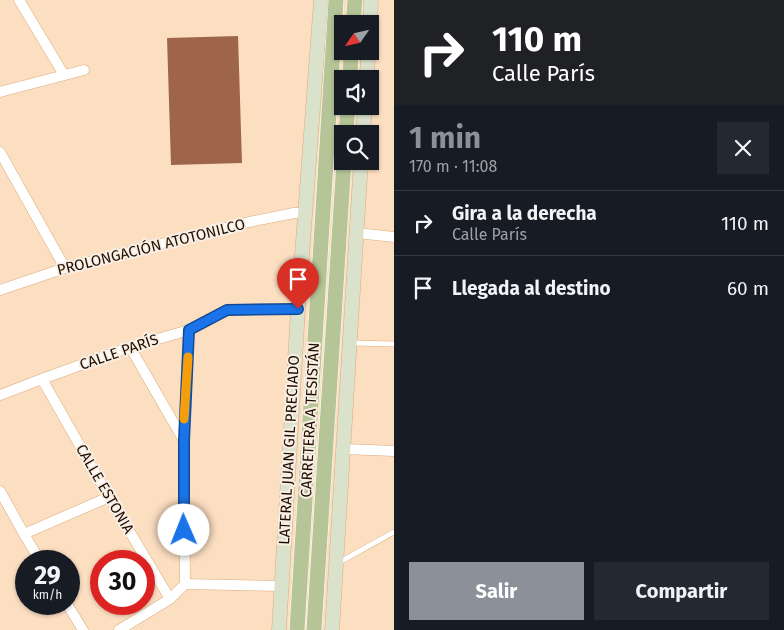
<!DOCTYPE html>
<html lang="es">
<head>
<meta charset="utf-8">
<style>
	:root { --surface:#171b24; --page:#242831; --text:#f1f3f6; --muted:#9ea1a6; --line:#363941; --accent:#8c9099 }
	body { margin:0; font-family:"Fira Sans",sans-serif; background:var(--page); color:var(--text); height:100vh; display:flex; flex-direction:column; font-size:19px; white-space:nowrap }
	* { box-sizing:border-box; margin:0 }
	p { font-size:16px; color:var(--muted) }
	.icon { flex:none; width:28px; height:28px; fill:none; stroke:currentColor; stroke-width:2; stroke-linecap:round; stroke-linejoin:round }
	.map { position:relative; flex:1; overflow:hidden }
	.details { display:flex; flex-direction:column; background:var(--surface); width:390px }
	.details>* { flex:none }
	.top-card { background:#202124; color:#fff; overflow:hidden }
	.needle { width:32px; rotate:236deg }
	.buttons { position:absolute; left:334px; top:15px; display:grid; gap:10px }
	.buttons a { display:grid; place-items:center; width:45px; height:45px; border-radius:0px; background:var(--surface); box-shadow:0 1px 4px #0004; font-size:25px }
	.speed { position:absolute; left:15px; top:550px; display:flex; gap:10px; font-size:25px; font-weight:700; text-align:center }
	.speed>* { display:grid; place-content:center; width:65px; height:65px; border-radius:50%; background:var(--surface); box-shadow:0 1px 4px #0004; line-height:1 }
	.speed small { font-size:12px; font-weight:400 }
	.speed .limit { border:8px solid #d22; background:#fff; color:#111 }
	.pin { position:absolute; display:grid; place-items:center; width:42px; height:42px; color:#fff; margin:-51px -21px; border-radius:50% 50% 50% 0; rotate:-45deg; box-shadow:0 0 5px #0007 }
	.pin .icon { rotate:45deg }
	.me { position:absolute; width:55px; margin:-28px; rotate:359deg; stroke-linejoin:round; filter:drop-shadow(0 0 4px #0008) }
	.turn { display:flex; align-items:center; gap:18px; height:105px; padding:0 15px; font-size:22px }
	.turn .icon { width:65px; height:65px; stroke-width:2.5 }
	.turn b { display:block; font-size:35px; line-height:42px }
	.round { display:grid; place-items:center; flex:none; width:52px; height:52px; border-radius:0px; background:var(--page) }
	.headline { display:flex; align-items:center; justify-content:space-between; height:85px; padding:0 15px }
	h1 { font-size:30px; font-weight:700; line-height:38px; color:var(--accent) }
	.cta { display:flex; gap:10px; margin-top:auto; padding:10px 15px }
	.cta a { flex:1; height:58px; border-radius:0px; background:var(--accent); color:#fff; font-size:20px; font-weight:700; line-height:58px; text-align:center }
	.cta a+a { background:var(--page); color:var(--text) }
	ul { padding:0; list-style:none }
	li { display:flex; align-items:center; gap:15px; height:65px; padding:0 15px; border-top:1px solid var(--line) }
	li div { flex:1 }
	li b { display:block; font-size:19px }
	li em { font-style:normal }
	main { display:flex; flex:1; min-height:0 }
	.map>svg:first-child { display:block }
	.building { fill:#9f654a }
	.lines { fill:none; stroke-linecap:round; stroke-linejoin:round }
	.lane-casing { stroke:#dcac7d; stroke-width:6 }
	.street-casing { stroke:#dcac7d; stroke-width:11 }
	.secondary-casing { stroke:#dcac7d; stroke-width:15 }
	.primary-casing { stroke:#fff; stroke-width:16 }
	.lane { stroke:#fff; stroke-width:5 }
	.street { stroke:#fff; stroke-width:10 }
	.secondary { stroke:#dae2cb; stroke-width:14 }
	.primary { stroke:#b5c597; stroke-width:15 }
	.route-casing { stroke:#114b97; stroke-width:12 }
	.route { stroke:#1a73e8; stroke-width:9 }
	.slow { stroke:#f59e0b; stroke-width:9 }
	.labels { text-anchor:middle; stroke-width:4; stroke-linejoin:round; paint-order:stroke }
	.street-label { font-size:15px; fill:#200f00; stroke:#f9efe5 }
</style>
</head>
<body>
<main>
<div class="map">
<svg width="394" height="630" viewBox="0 0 394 630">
	<rect width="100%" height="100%" fill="#fcdec1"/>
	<path class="building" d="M238,36L242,163L171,165L167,38Z"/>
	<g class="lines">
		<defs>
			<path id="lane" d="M352,343L394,344
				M338,563L394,532"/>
			<path id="street" d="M19,0L64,75
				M0,92L84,70
				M0,152L65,268
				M357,233L394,237
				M0,290L65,268L249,222L294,213H305
				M130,347L183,439
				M42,379L109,497L170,599
				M0,395L42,379L130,347L189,330L227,310L298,309
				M344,449L394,451
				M0,491L24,534L40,561
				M24,534L109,497
				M185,584L184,440L189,330
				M67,604L83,630
				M119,630L170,599L185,584L281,586"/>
			<path id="secondary" d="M370,24L371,0
				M367,79L368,51
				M363,134L365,106
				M279,630L298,309L321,0
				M332,630L361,161"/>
			<path id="primary" d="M353,24L355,0
				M350,79L351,51
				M346,134L348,106
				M297,630L336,0
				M314,630L344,161"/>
		</defs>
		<use href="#lane" class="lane-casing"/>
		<use href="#street" class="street-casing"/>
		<use href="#secondary" class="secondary-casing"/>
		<use href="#primary" class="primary-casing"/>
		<use href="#lane" class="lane"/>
		<use href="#street" class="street"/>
		<use href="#secondary" class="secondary"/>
		<use href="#primary" class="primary"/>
	</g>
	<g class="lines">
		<defs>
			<path id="route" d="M184,530V440L189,330L227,310L298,309"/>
		</defs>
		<use href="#route" class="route-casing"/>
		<use href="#route" class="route"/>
		<path class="slow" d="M184,419L188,357"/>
	</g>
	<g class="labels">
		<g class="street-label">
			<text transform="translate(151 247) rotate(-14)" y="5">PROLONGACIÓN ATOTONILCO</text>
			<text transform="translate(119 352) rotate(-19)" y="5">CALLE PARÍS</text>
			<text transform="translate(310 420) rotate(-87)" y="5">CARRETERA A TESISTÁN</text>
			<text transform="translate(289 450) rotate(-87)" y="5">LATERAL JUAN GIL PRECIADO</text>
			<text transform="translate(105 489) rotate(60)" y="5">CALLE ESTONIA</text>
		</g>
	</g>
</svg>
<div class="buttons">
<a><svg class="needle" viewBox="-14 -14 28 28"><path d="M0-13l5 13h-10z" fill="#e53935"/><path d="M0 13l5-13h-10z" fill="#9ea1a6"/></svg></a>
<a><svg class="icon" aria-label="sound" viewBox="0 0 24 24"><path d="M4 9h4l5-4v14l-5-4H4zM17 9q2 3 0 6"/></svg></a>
<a><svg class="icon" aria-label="search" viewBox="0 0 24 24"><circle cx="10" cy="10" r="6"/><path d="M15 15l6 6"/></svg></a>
</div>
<div class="speed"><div>29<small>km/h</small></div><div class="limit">30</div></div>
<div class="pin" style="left:298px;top:309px;background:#d93025"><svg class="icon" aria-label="arrive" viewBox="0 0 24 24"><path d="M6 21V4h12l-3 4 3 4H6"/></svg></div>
<svg class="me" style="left:184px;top:530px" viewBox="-20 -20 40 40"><circle r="19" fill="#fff"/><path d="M0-13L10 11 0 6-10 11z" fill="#1a73e8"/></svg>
</div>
<section class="details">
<div class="top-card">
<div class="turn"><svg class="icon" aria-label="right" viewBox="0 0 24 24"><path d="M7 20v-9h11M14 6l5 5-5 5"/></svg><div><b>110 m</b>Calle París</div></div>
</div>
<div class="headline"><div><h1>1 min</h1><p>170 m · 11:08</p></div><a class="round"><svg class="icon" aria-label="close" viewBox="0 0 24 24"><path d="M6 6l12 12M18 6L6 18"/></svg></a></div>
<ul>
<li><svg class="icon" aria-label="right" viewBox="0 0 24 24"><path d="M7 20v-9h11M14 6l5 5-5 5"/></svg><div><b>Gira a la derecha</b><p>Calle París</p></div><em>110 m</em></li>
<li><svg class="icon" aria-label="arrive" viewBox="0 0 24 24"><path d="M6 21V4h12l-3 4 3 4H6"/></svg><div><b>Llegada al destino</b></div><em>60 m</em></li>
</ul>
<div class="cta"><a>Salir</a><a>Compartir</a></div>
</section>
</main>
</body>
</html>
